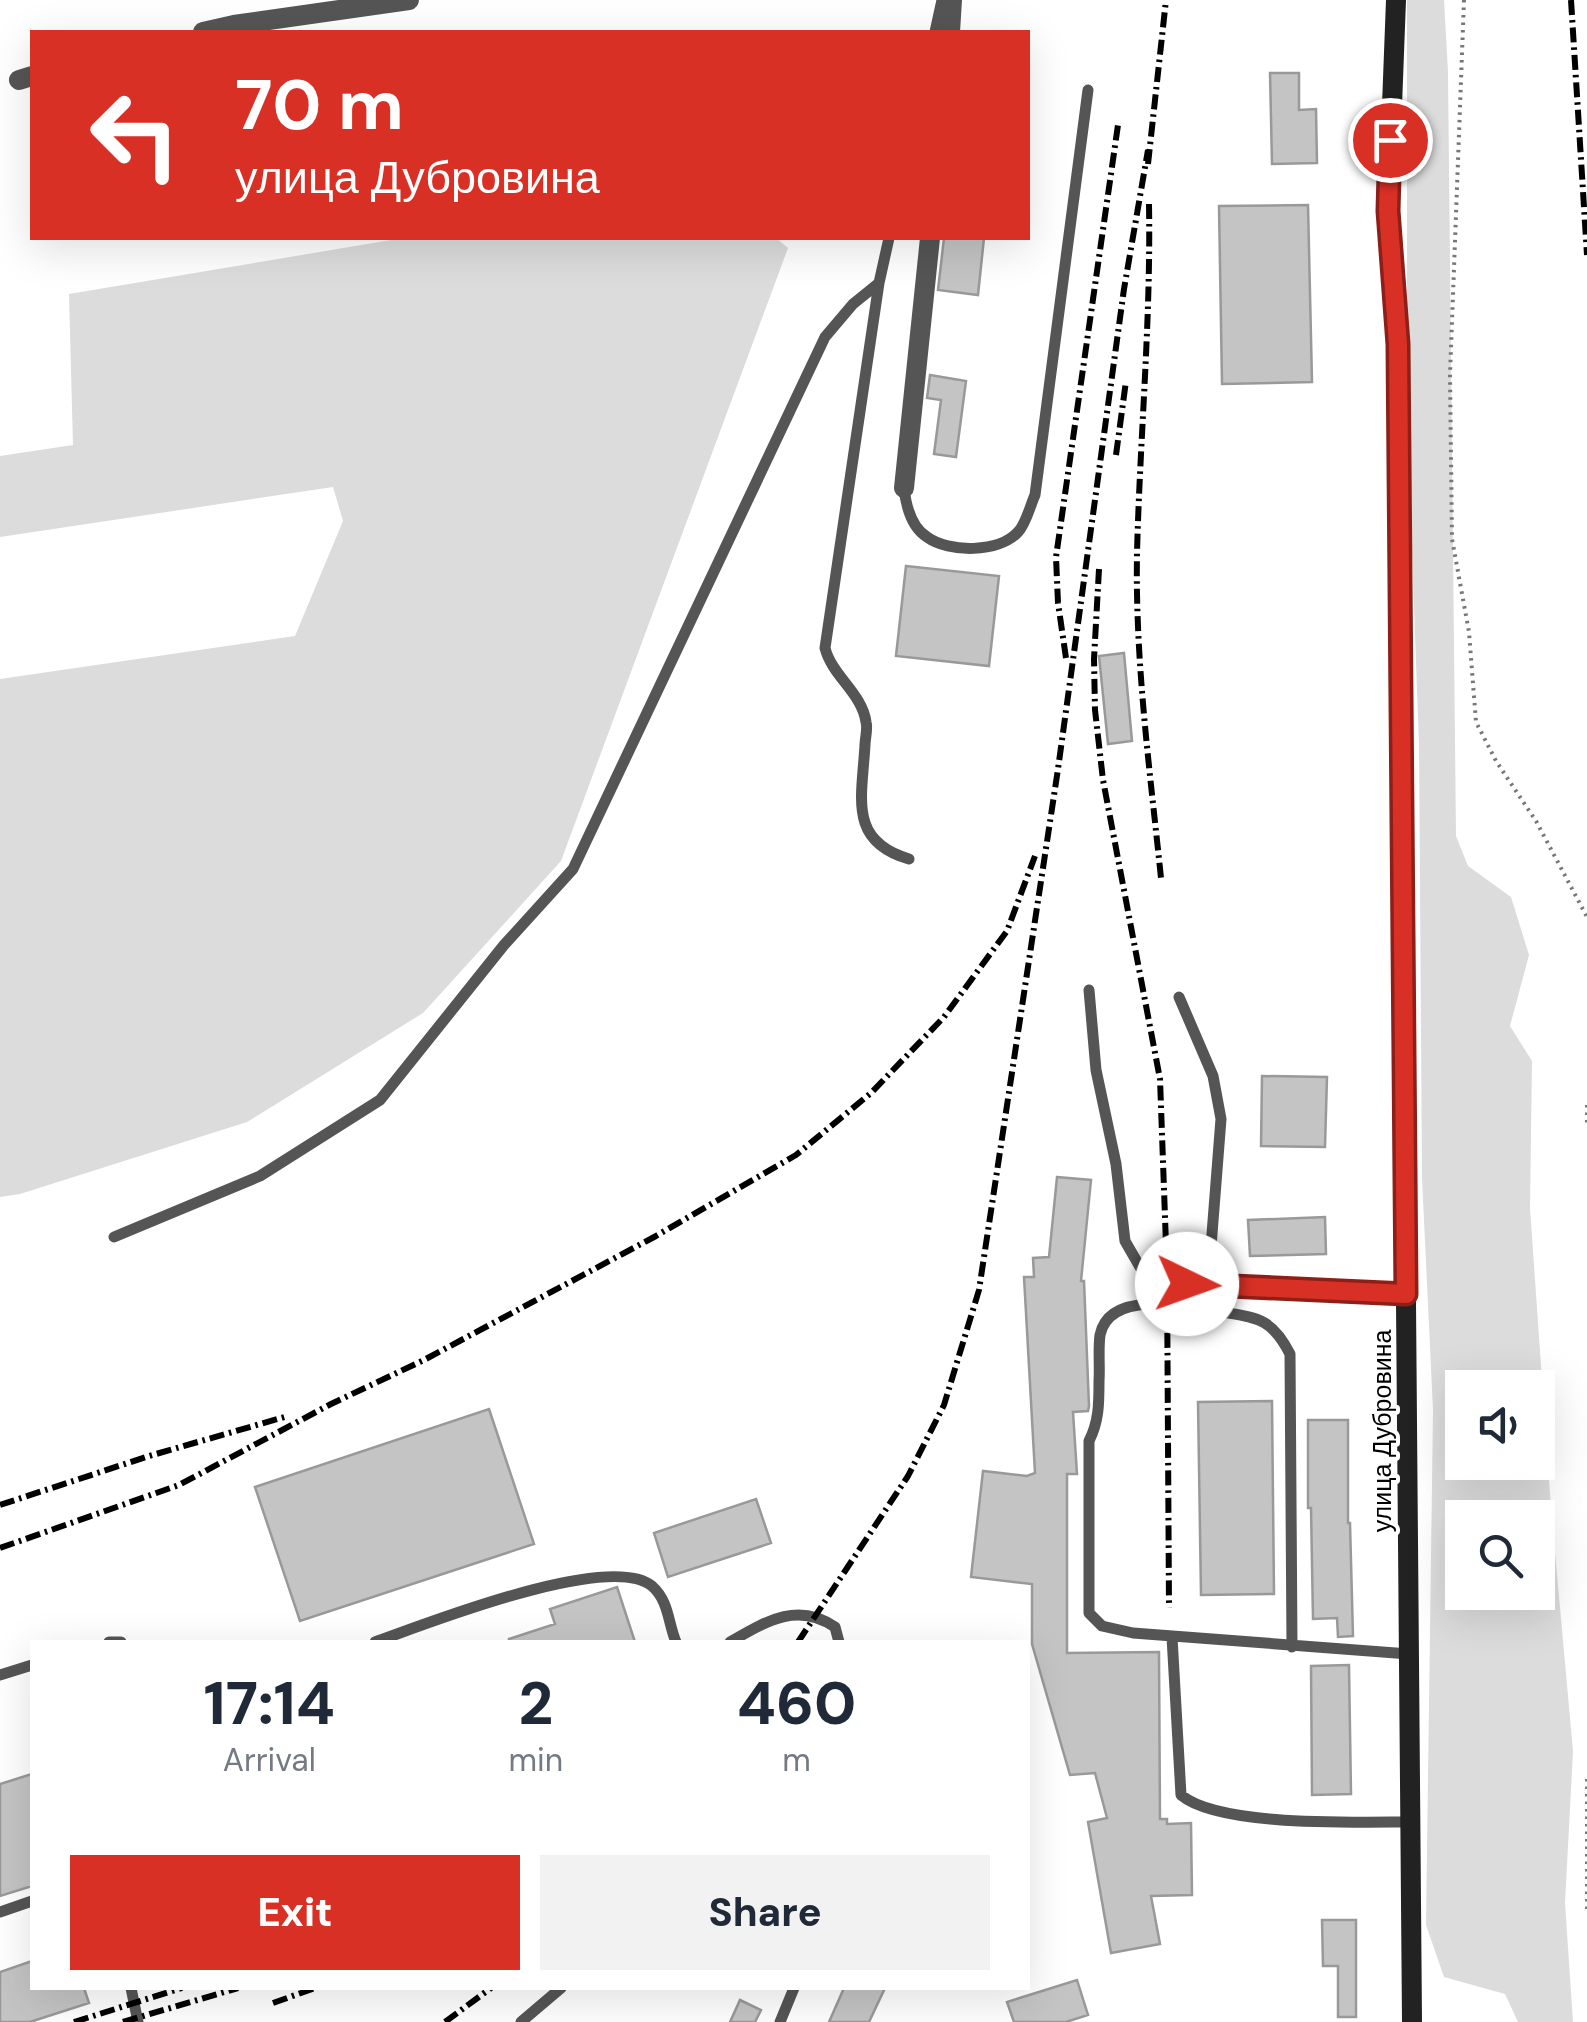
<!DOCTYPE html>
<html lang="en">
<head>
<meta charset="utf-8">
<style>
	:root { --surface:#fff; --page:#f2f2f3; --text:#1f2937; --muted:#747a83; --accent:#d93025 }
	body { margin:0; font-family:"DM Sans",sans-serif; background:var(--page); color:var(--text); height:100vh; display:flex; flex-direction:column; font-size:38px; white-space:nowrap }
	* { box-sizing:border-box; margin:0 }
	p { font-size:32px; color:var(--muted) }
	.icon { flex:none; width:55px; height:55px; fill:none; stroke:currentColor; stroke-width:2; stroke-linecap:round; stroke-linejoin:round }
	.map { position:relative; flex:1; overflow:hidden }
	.sheet { position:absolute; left:30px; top:1640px; width:1000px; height:350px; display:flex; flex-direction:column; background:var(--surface); border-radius:0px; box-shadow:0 10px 40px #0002 }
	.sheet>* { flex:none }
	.top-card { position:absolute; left:30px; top:30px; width:1000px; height:210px; border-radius:0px; box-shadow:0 10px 40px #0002; background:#d93025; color:#fff; overflow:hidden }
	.buttons { position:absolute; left:1445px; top:1370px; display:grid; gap:20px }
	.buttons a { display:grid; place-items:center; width:110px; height:110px; border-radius:0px; background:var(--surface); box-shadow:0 10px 40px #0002; font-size:50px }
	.pin { position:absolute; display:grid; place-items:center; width:85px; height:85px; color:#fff; margin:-42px; border:5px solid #fff; border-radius:50%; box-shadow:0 2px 10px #0007 }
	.me { position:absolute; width:110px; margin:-55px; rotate:93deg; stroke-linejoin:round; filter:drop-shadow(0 0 8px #0008) }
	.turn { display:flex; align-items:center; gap:35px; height:210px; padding:0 40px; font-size:45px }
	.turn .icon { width:130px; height:130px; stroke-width:2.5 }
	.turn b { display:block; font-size:70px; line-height:85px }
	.eta { display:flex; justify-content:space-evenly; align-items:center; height:170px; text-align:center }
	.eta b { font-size:60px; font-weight:800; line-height:70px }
	.action { display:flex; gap:20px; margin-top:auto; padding:20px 40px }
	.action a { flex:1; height:115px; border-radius:0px; background:var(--accent); color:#fff; font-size:40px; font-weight:800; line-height:115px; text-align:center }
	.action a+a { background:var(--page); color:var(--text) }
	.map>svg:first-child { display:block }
	.green { fill:#dcdcdc; fill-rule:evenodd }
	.building { fill:#c4c4c4; stroke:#999; stroke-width:2.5 }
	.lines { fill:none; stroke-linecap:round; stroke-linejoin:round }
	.path { stroke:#777; stroke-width:4; stroke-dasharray:2.5 5; stroke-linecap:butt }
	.service { stroke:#555; stroke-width:11 }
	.minor { stroke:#555; stroke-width:20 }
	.secondary { stroke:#222; stroke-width:20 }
	.rail { stroke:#000; stroke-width:6; stroke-dasharray:15 5 2.5 5; stroke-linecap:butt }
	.route-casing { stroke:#8d1f18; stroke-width:25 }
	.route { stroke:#d93025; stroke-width:18 }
	.labels { text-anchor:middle; stroke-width:8; stroke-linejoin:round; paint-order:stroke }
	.street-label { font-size:25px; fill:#000; stroke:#fff }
</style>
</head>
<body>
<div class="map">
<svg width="1587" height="2022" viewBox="0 0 1587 2022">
	<rect width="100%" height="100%" fill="#fff"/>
	<path class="green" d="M1407,0H1444L1448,72L1456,836L1468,866L1511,897L1529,955L1510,1026L1532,1061L1530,1208L1551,1508L1573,1751L1565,1903L1573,2022H1518L1505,1994L1444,1977L1426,1925L1433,1410L1422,1178L1419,745L1407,412ZM1462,1388H1538V1462H1462ZM1462,1518H1538V1592H1462Z
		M403,238H776L788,248L561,861L423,1013L247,1122L20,1194L0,1197V679L295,636L343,521L333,487L0,537V456L73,445L69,294Z"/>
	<path class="building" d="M1270,73H1299V110L1316,109L1317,163L1272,164Z
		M1308,205L1312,382L1222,384L1219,206Z
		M944,238H984L978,295L938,290Z
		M930,375L966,381L956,457L934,454L941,400L927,398Z
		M906,566L999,576L989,666L896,656Z
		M1124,653L1132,741L1108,744L1099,656Z
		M1262,1076L1327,1077L1325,1147L1261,1146Z
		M1057,1177L1091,1180L1081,1281H1084L1089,1406L1088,1411L1073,1412L1077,1474H1067V1653L1159,1652L1160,1819H1167V1824L1191,1823L1192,1895L1151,1896L1160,1944L1111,1953L1088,1822L1107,1818L1095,1773L1070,1775L1032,1644V1584L971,1577L983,1471L1027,1476L1035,1473L1024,1277H1034L1033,1258L1049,1257Z
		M1325,1217L1326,1254L1250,1256L1248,1220Z
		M1272,1401L1274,1594L1201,1595L1198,1402Z
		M489,1409L534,1544L300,1621L255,1487Z
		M1308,1420H1348V1523H1350L1353,1636L1338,1637L1337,1618L1313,1619L1311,1508H1308Z
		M756,1499L771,1543L668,1577L654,1533Z
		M617,1587L635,1642H509V1639L555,1624L550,1609Z
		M1349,1665L1351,1794L1312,1795L1311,1666Z
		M32,1774V1886L0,1896V1784Z
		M1322,1920H1356V2017H1338V1966H1323Z
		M32,1961V1988H84L89,2003L30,2022H0V1972Z
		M1077,1980L1088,2015L1066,2022H1014L1007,2002Z
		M844,1988H885L869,2022H829Z
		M740,2000L761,2010L755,2022H730Z"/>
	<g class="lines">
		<path class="path" d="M1464,0L1450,375L1452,539L1469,632L1476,722L1496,761L1536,821L1587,917
			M1587,1105V1127
			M1587,1779V1909"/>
		<path class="service" d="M935,32L942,0
			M889,238L879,283L825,648C832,676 862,693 866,722C868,729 865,738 865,745C862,798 848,841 909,859
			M904,488C906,506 911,527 927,537C949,553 999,553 1018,532C1026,524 1030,506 1035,495L1088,90
			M1089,990L1096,1070L1116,1164L1125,1241L1140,1267L1167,1282L1406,1294
			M1179,997L1213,1076L1221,1119L1208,1285
			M114,1237L260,1176L380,1100L504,945L573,869L825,337L853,304L879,283
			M1172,1637L1181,1795C1219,1827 1357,1822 1411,1822
			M109,1642H121
			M375,1642C426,1624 609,1551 652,1586C669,1601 668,1623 676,1642
			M730,1642C765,1622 797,1601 835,1627L839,1642
			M1292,1647L1290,1354C1271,1316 1255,1318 1216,1311C1184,1305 1109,1290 1100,1335C1098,1350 1100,1367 1099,1381C1099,1404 1099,1421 1089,1441V1613L1102,1626L1133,1633L1409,1654
			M0,1675L32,1665
			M0,1912L32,1901
			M131,1988L138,2022
			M521,2022L561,1988
			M780,2022L794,1988"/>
		<path class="minor" d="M203,32L234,25L409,0
			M950,32L952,0
			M19,80L32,76
			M904,488L930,238"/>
		<path class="secondary" d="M1396,0L1388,211L1398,343L1412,2022"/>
		<path class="rail" d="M1571,0L1587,255
			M1148,164L1166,0
			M1149,204C1151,321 1140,436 1137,553C1135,662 1150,771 1161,878
			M1116,455L1126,381
			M1099,569L1094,659L1095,710L1103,780L1160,1079L1167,1272L1169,1608
			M1066,658L1058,603L1056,557L1118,125
			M0,1505L149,1456L288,1416
			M0,1548L179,1485L331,1404L424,1360L656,1236L796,1155L871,1093L944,1017L1007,931L1035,856
			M798,1642L908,1476L944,1405L979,1290L1058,769L1124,289L1148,150
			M273,2003L315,1988
			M74,2022L182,1988
			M123,2022L238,1988
			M445,2022L491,1988"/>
	</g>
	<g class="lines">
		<defs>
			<path id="route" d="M1187,1284L1406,1294L1398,344L1388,211L1390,140"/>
		</defs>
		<use href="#route" class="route-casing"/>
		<use href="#route" class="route"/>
	</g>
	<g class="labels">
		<g class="street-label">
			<text transform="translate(1382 1431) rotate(-90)" y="9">улица Дубровина</text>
		</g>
	</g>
</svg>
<div class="buttons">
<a><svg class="icon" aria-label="sound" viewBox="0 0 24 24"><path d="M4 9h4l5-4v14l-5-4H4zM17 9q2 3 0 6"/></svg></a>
<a><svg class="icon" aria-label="search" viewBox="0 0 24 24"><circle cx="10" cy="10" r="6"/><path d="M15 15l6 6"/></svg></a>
</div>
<div class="pin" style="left:1390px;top:140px;background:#d93025"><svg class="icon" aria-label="arrive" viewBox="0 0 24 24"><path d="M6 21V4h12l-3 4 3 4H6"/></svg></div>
<svg class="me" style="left:1187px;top:1284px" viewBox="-20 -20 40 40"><circle r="19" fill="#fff"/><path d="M0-13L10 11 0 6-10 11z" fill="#d93025"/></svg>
<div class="top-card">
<div class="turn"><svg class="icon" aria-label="left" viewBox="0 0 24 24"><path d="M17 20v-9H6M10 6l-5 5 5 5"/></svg><div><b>70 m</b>улица Дубровина</div></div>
</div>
<section class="sheet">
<div class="eta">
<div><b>17:14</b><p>Arrival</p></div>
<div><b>2</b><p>min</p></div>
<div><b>460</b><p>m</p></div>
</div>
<div class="action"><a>Exit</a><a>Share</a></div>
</section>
</div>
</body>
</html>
